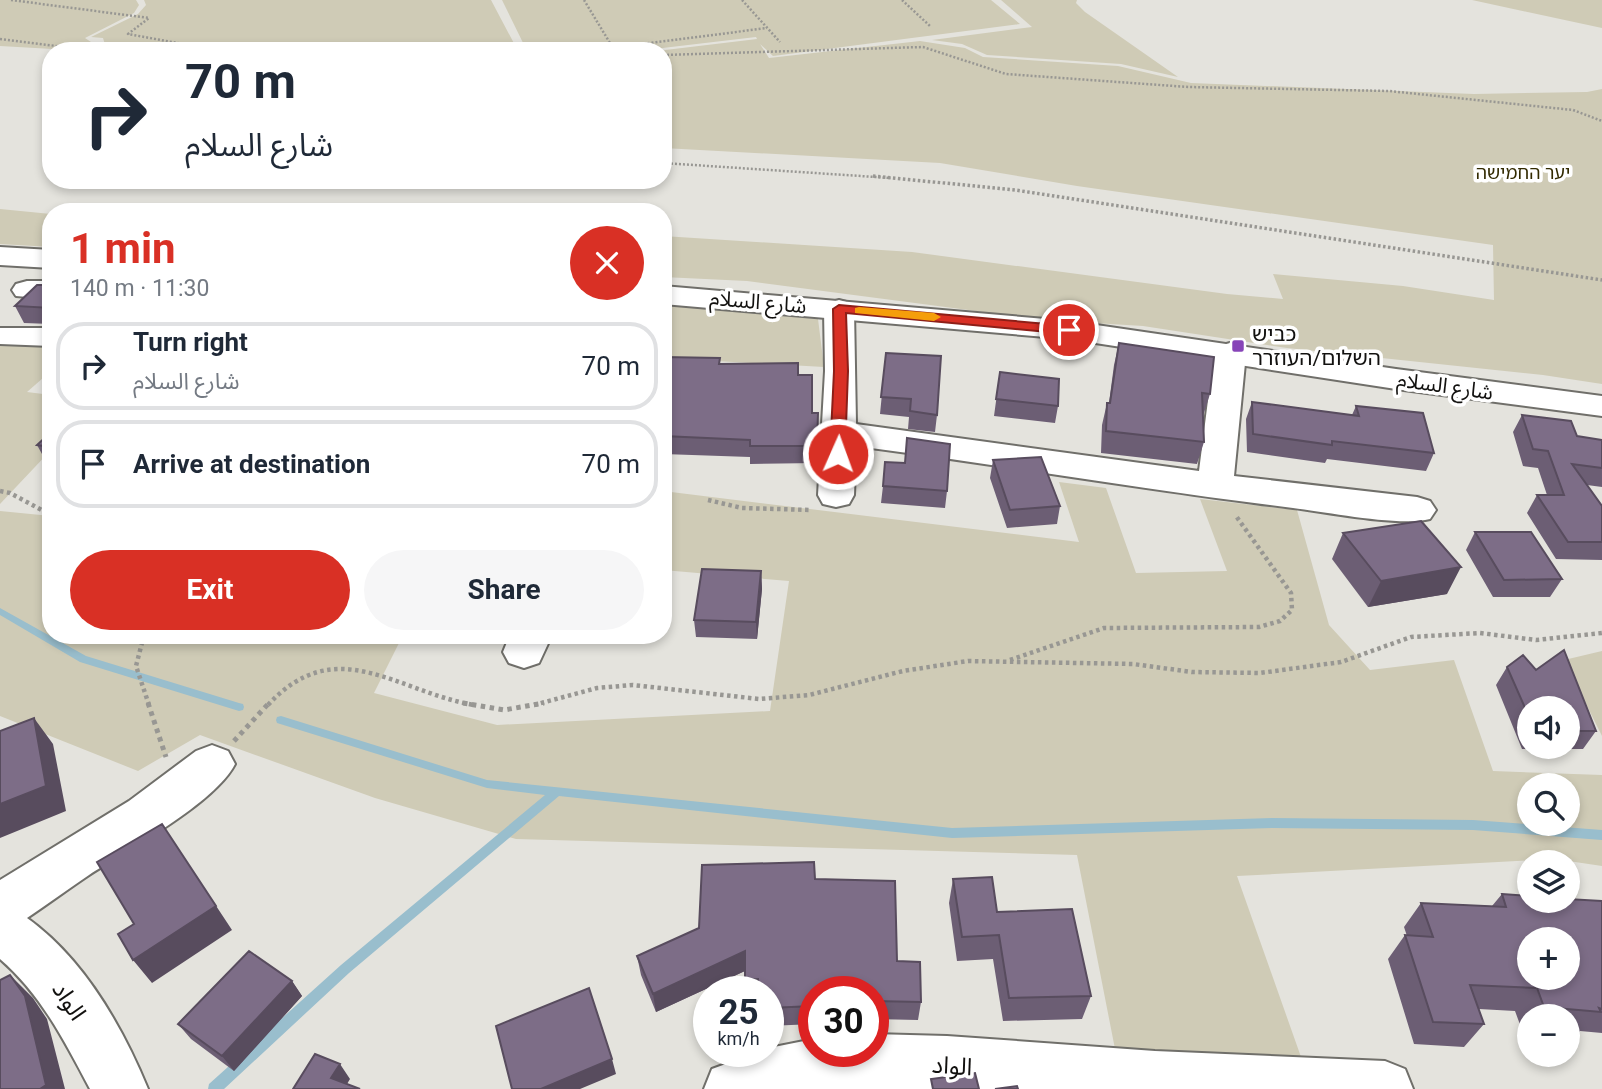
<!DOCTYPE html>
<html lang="en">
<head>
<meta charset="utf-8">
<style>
	:root { --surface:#fff; --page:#f6f6f7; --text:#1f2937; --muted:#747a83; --line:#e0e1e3; --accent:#d93025 }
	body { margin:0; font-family:Roboto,"Noto Sans Arabic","Noto Sans Hebrew",sans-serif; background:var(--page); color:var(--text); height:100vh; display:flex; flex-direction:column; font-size:26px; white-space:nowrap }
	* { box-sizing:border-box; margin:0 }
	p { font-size:23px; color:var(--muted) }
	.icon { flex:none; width:38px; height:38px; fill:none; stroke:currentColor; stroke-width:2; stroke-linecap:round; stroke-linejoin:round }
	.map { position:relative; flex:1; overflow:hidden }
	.drawer { position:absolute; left:42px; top:203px; width:630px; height:441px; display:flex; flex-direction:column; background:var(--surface); border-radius:28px; box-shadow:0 4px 10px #0003 }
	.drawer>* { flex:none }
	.banner { position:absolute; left:42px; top:42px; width:630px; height:147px; border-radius:28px; box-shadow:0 4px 10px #0003; background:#fff; color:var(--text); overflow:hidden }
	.tools { position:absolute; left:1517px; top:696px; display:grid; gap:14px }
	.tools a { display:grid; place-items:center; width:63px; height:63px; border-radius:50%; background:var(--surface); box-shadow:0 4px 10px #0003; font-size:35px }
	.speed { position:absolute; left:693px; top:976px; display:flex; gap:14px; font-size:35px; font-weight:700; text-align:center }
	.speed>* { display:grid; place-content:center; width:91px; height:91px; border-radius:50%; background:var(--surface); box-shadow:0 4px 10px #0003; line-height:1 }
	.speed small { font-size:18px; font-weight:400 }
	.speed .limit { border:10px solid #d22; background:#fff; color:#111 }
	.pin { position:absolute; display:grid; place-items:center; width:60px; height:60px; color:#fff; margin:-30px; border:4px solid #fff; border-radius:50%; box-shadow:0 2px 7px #0007 }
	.me { position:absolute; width:77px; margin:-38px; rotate:2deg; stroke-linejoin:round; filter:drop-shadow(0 0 5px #0008) }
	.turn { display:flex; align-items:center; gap:24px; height:147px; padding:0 28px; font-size:32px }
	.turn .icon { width:91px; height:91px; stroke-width:2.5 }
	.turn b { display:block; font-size:49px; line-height:60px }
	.round { display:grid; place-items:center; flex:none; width:74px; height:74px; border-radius:37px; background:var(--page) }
	.headline { display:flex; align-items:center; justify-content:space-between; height:119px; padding:0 28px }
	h1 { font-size:42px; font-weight:700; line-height:52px; color:var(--accent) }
	.cta { display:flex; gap:14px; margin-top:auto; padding:14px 28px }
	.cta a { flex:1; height:80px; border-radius:42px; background:var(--accent); color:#fff; font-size:28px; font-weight:700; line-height:80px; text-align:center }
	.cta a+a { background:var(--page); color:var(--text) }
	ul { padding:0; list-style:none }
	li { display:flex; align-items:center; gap:21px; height:88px; margin:0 14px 10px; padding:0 14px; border:4px solid var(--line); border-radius:28px }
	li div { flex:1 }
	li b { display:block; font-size:26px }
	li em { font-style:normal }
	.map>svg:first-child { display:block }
	.green { fill:#cfcbb6; fill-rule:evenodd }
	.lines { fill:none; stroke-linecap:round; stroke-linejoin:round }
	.stream { fill:#99becd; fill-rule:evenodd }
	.minor-casing { stroke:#706f6a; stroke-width:4 }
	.major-casing { stroke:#706f6a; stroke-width:4 }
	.path-far3 { stroke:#989793; stroke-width:2.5; stroke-dasharray:2 2; stroke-linecap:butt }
	.path-far2 { stroke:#989793; stroke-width:3.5; stroke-dasharray:2.5 2.5; stroke-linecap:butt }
	.path-far1 { stroke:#989793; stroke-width:4.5; stroke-dasharray:3.5 3.5; stroke-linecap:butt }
	.path { stroke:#989793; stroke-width:5; stroke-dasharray:4.5 4.5; stroke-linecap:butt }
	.minor { fill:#fff; fill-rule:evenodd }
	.major { fill:#fff; fill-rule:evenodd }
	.wall { fill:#6c5e74; fill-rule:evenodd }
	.shaded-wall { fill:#584c5e }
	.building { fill:#7d6d87; stroke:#584c5e; stroke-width:2; fill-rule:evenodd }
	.route { fill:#d93025; stroke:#8d1f18; stroke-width:2 }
	.slow { fill:#f59e0b }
	.poi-dot { fill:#8744b8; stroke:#fff; stroke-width:2.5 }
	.labels { text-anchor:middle; stroke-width:7; stroke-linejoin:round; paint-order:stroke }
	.far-park-label { font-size:18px; fill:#322a00; stroke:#fff }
	.street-label { font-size:21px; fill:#12110f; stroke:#fff }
	.poi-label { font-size:21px; fill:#12110f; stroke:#fff; text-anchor:start }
	.near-street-label { font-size:24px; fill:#12110f; stroke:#fff }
</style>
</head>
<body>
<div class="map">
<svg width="1602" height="1089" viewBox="0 0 1602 1089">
	<rect width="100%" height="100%" fill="#e4e3dd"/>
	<path class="green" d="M0,0H136L139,5L134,13L85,38L94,44L88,51L0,46Z
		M144,0H491L518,51H103L106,48L103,38L91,37L138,14L146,5Z
		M502,0H991L1020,24L773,56L760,44L769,58L920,41L965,48L983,57L1118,66L1191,83L1474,94L1587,92L1602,89V384L1543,375L1287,348L1143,326L1045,320L747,281L663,277V236L912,252L1227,294L1283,299L1273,274L1403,286L1494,300L1493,245L1077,186L940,163L663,148V51H657L757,39L756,37L637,51H527Z
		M1001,0H1077L1076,3L1085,12L1178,77L1121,64L987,55L962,44L932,40L1032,27Z
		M1472,0H1602V28Z
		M0,209L51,214V247L0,244Z
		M663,305L818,319L824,367L663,358Z
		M0,341L51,348V371L27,392L51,395V450L0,504Z
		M1059,482L1106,488L1136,573L1227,571L1200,499L1297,510L1329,625L1370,670L1454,660L1493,771L1602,775V866L1555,859L1237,876L1301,1057L1115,1049L1077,855L516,839L375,798L200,735L138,771L0,716V511L51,516V635H403L374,693L497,725L770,711L789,581L663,570V491L1079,542ZM1530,786H1568V824H1530Z
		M1602,651V736L1564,660Z"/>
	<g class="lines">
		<path class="stream" d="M0,608L86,656L239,703L243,704L244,707L243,710L239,711L80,662L0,615Z
			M281,716L487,780L952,828L1272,818L1473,820L1602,830V840L1473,830L1272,828L952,838L559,796L349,973L224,1089H208L209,1084L341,965L545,795L487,788L277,723L276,720L277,717Z"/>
		<defs>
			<path id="minor" d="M27,281H51V299L16,296L12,290L16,284Z
				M839,300L850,303L854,309L856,424L1199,471L1214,353L1219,346L1230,343L1241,346L1246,353L1234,476L1417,497L1430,501L1436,510L1430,519C1400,527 1327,512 1293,508C1147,490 1002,465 856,446L854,495L849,504L836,507L823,504L818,495L825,371L824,309L828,303Z
				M0,328H51V346L0,344Z
				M510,635H552L539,663L524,668L509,663L503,652Z
				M212,745L228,751L235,764C215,803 128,850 89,875C68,889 48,904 27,918C83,958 122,1026 148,1089H90C65,1042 41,994 0,959V880L129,801L196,751Z
				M873,1034L947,1036L1155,1051L1385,1061L1405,1069L1413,1089H704L712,1069L759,1052H768V1049L774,1047L814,1039V1052H873Z"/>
			<path id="major" d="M0,247L51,250V268L0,265Z
				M663,286L1069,321L1396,369L1602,396V416L1396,389L1069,339L663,304Z"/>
		</defs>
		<use href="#minor" class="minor-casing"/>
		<use href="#major" class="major-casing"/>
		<path class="path-far3" d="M11,0L149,18L128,34L221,51
			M584,0L613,48
			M742,0L780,42
			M902,0L930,26
			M0,39L97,51
			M588,51L767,28
			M663,55L923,47L1006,74L1188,87L1389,91L1573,110L1602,121
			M663,163L891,178"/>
		<path class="path-far2" d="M873,176L1015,190L1602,280"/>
		<path class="path-far1" d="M0,491L10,493L51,515
			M708,500L742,508L811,510
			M144,635L136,666L149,705
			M1010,660L1104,628L1259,627L1280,621L1292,610L1291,593L1236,516
			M268,705C336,631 397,692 474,705
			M534,705L597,688L633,685L759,699L809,695L903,671L968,661L1133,664L1192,672L1260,673L1341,662L1411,637L1480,633L1536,640L1602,633"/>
		<path class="path" d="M148,703L166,757
			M463,703L504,710L544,703
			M234,741L269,703"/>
		<use href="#minor" class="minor"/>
		<use href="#major" class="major"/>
	</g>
	<path class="wall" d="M51,285V324L24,323L15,306Z
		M1119,343L1210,394L1203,416L1204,442L1197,464L1101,453L1102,425L1107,403H1109L1114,365Z
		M886,353L937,415L935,432L908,429L909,417L880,414Z
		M663,357L720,358V364L798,375L812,413H818L817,463L750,464V457L663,454Z
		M1000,372L1058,406L1055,423L994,416Z
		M1252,402L1352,415L1356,406L1434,453L1426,471L1327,459L1325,463L1247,452L1246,419Z
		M1522,415L1577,436L1602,440V487L1587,485L1602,506V560L1556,559L1527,513L1537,495H1547L1538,468L1523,466L1513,432Z
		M51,432V463H47L37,445Z
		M993,460L1060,506L1057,524L1007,528L990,478Z
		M883,486L947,491L945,508L881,503Z
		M1475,532L1562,579L1550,597H1493L1466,550Z
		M1343,533L1447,594L1368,607L1332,559Z
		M761,571L762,589L757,639L696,637L694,620Z
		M430,635H471L468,643L432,640Z
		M1507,667L1536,670L1596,731L1583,749H1522L1496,685ZM1530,709H1568V747H1530Z
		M815,879L897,961L921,1002L918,1020L873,1019V992H814V1024L768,1026V992H746L745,971L656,1012L641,975L637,956Z
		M953,879L997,912L1091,996L1082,1019L1003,1021L993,959L957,961L949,903Z
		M1502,894L1602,901V1033L1580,1031L1577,1034L1568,1033V1017H1530V1031L1522,1030L1515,1011L1479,1009L1484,1024L1464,1047L1414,1044L1388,959L1405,935L1407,936L1404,927L1421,903L1492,906Z
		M292,981L302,996L234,1071L191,1039L178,1024Z"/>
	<path class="shaded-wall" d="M664,566L666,584L663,596V570Z
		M1461,567L1447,594L1368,607L1381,581Z
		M761,571L762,589L757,639L756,622Z
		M465,635H471L468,643Z
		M34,718L53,744L66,811L0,838V804Z
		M162,824L232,930L152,983L133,960Z
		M745,951L747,970L656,1012L653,994Z
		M10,975L33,998L47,1019L65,1089H40Z
		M292,981L302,996L234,1071L222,1056Z
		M612,1059L616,1074L580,1089H541Z
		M340,1064L350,1079L344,1089L331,1078Z"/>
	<path class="building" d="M37,285H51V308L15,306Z
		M1119,343L1214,357L1210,394L1202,393L1204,442L1106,431L1107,403H1110Z
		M886,353L941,356L937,415L910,411L911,399L881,397Z
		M663,357L720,358L719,364L798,363V375H812V413H818L817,446H750V440L663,436Z
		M1000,372L1059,379L1058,406L996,399Z
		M1252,402L1359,416L1356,406L1423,413L1434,453L1332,441V445L1253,434Z
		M1522,415L1571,421L1577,436L1602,440V468L1572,464L1602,506V542H1568L1537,495H1564L1548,451L1533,449Z
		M51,432V447L37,445Z
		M907,438L950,444L947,491L883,486L885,462L905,463Z
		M1041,457L1060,506L1010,510L993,460Z
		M1421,521L1461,567L1381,581L1343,533Z
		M1475,532H1531L1562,579L1504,580Z
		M702,569L761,571L756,622L694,620Z
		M1564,650L1596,731H1568V709H1530V719L1507,667L1523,655L1536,670Z
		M34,718L46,786L0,804V731Z
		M162,824L216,906L133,960L118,934L134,924L97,862Z
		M814,862L815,879L895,881L897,961L920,962L921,1002L873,1001V992H814V1006L768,1008V992H758V979L745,980V951L653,994L637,956L699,928L702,865Z
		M992,877L997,912L1072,909L1091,996L1009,998L999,935L962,937L953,879Z
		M1502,894L1530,896V901H1568V899L1602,901V1009L1599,1008L1601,1012L1544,1007L1537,988L1470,985L1484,1024L1433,1022L1405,935L1433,937L1421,903L1506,907ZM1530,940H1568V978H1530Z
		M249,951L292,981L222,1056L178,1024Z
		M10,975L25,996L46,1085L40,1089H0V980Z
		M589,988L612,1059L541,1089H512L496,1026Z
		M315,1054L340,1064L331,1078L360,1089H293Z
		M975,1073L979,1089H933L931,1079Z
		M1017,1086L1018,1089H995Z"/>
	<path class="route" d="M839,305L1069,326L1075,330L1069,334L846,313L848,371L845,454L838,458L830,454L834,371L833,309Z"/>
	<path class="slow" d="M859,307L934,313L941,317L934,321L855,313V308Z"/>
	<rect class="poi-dot" x="1231" y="339" width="14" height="14" rx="3.5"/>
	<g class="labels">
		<g class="far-park-label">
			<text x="1523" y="179">יער החמישה</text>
		</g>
		<g class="street-label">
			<text transform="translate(758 302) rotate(5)" y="7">شارع السلام</text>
			<text transform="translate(1445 386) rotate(8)" y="7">شارع السلام</text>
		</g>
		<g class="poi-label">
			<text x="1252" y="341">כביש<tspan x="1252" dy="24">השלום/העוזרר</tspan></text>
		</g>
		<g class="near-street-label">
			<text transform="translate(69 1001) rotate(57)" y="8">الواد</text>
			<text transform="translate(952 1066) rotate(4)" y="8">الواد</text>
		</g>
	</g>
</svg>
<div class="tools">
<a><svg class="icon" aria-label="sound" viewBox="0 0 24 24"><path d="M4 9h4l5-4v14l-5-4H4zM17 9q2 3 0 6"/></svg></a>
<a><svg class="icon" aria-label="search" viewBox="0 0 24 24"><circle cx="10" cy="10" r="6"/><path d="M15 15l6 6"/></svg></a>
<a><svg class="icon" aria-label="layers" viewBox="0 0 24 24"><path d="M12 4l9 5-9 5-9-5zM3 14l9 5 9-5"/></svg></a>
<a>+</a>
<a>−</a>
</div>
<div class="speed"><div>25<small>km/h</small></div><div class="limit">30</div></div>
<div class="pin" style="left:1069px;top:330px;background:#d93025"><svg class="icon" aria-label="arrive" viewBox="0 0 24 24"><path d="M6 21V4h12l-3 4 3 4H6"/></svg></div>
<svg class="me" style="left:838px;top:454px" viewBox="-20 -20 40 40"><circle r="17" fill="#d93025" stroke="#fff" stroke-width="3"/><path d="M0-11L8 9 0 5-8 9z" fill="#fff"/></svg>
<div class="banner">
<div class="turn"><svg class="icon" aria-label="right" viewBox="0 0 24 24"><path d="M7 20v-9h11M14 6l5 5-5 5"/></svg><div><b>70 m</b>شارع السلام</div></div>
</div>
<section class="drawer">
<div class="headline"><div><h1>1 min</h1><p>140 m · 11:30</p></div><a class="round" style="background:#d93025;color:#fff"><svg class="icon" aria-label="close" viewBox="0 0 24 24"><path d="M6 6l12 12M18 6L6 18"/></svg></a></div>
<ul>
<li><svg class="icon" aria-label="right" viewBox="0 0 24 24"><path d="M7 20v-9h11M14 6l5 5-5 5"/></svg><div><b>Turn right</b><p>شارع السلام</p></div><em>70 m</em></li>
<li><svg class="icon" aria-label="arrive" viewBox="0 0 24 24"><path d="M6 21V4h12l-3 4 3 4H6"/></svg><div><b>Arrive at destination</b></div><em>70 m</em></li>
</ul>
<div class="cta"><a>Exit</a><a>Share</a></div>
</section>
</div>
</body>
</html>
